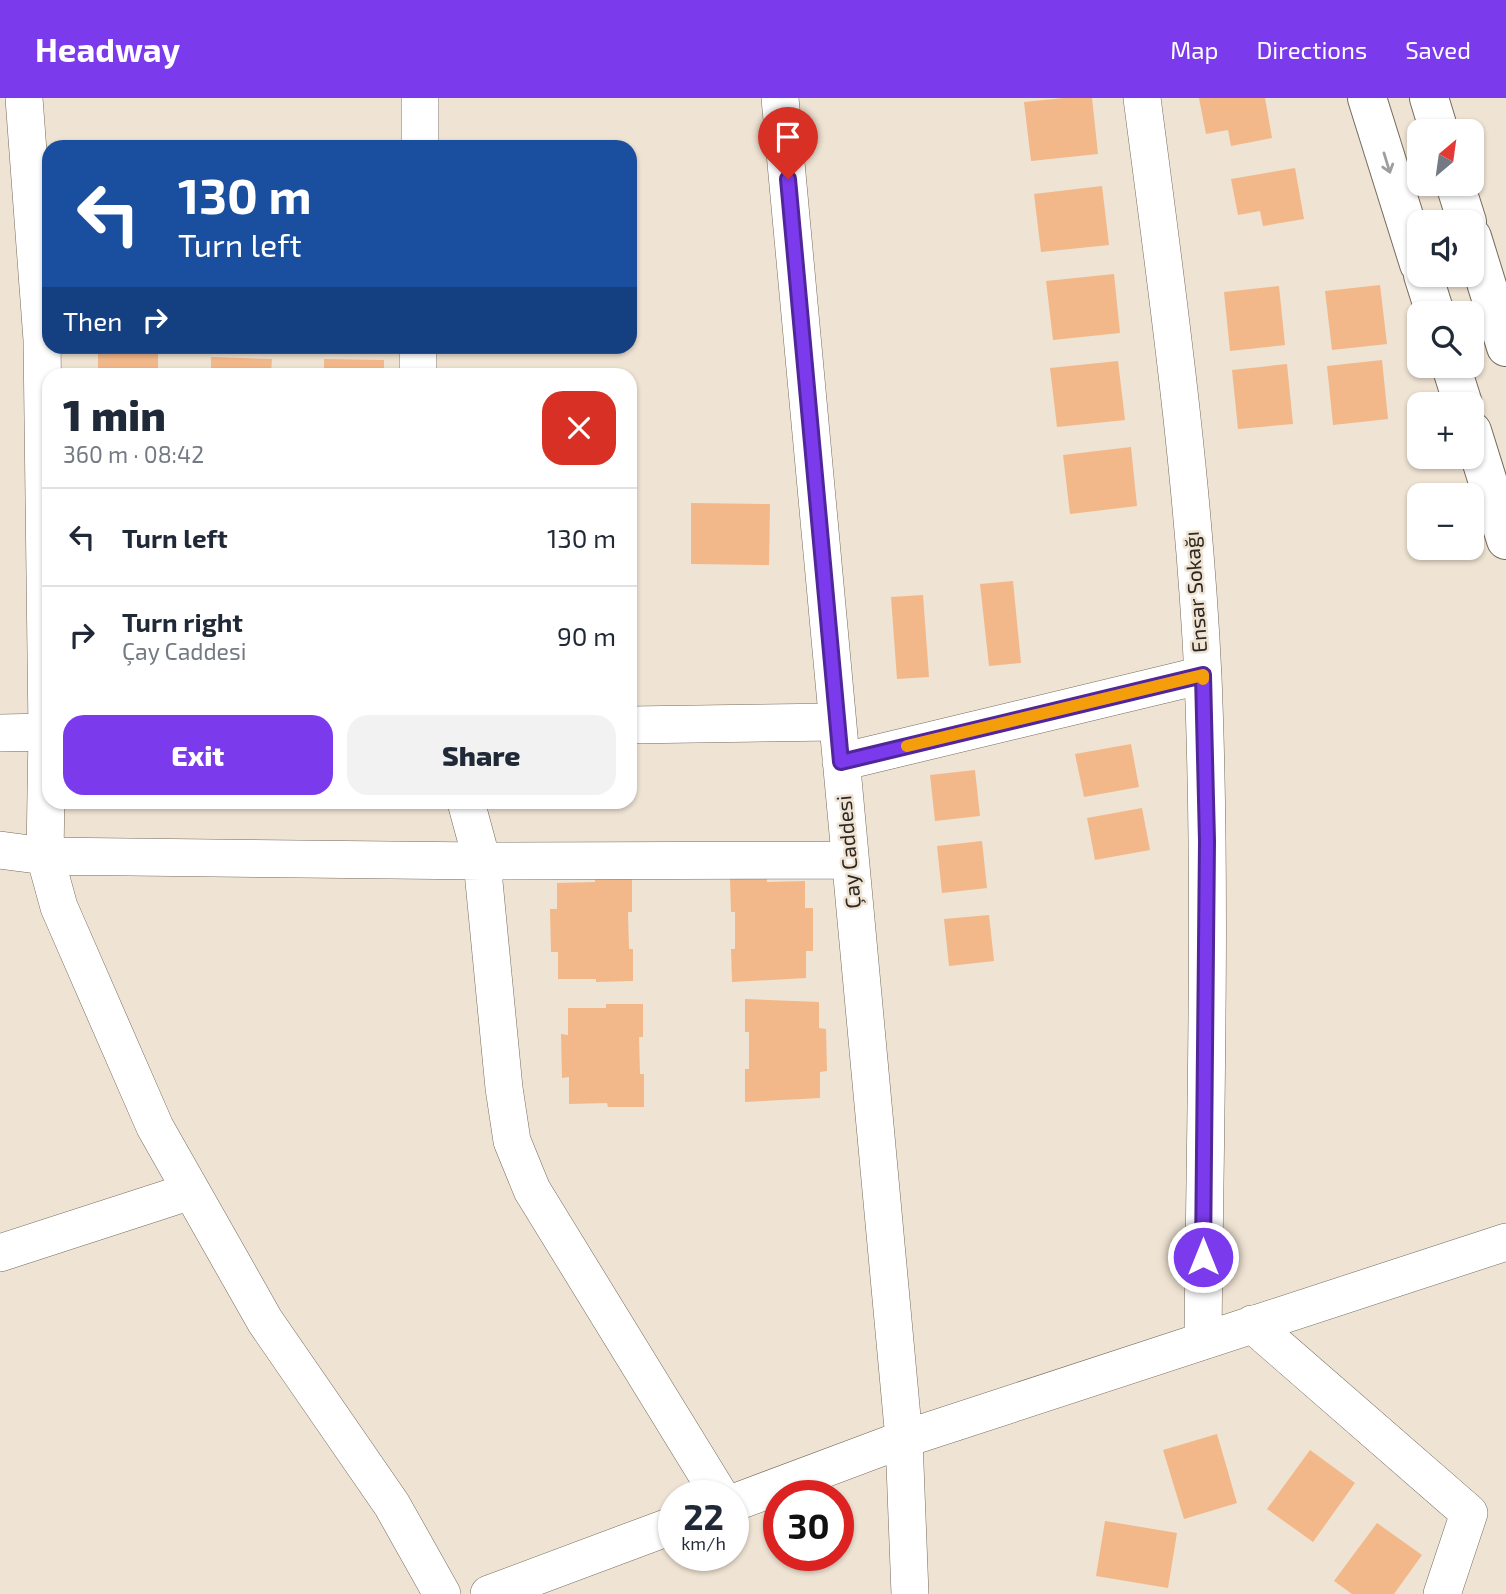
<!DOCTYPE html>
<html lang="en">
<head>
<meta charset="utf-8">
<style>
	:root { --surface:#fff; --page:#f2f2f3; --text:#1f2937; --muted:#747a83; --line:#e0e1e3; --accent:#7c3aed }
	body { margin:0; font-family:"Exo 2",sans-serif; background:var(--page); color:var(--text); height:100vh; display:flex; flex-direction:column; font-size:26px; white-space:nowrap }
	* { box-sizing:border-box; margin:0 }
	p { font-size:23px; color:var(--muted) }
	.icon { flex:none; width:38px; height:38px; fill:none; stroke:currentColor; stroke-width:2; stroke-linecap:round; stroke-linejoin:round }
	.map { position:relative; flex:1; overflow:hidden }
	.panel { position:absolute; left:42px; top:270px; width:595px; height:441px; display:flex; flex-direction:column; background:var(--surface); border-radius:21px; box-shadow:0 2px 5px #0004 }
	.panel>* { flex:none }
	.banner { position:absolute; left:42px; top:42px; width:595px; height:214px; border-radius:21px; box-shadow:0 2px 5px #0004; background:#1a4fa0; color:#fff; overflow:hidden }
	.needle { width:46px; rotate:29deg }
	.tools { position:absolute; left:1407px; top:21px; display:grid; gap:14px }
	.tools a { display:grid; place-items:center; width:77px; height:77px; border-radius:14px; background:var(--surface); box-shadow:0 2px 5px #0004; font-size:35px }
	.speed { position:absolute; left:658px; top:1382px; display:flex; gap:14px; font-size:35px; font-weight:700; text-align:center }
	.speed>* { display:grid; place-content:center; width:91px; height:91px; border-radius:50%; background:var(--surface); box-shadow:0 2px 5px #0004; line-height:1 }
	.speed small { font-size:18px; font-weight:400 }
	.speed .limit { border:10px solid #d22; background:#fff; color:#111 }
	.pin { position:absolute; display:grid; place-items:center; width:60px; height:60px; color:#fff; margin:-72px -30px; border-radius:50% 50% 50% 0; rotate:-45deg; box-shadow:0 0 7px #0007 }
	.pin .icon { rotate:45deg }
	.me { position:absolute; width:77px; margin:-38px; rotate:0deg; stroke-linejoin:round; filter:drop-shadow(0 0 5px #0008) }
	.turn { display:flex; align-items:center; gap:24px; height:147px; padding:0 21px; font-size:32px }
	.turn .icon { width:91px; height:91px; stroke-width:2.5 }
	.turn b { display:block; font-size:49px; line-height:60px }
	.then { display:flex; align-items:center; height:66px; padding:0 21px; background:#0003; gap:14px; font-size:26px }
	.round { display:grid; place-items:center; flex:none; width:74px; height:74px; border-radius:21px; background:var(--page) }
	.head { display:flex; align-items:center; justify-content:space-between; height:119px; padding:0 21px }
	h1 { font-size:42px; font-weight:800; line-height:52px }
	.action { display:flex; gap:14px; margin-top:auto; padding:14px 21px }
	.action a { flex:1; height:80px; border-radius:21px; background:var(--accent); color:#fff; font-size:28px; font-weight:800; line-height:80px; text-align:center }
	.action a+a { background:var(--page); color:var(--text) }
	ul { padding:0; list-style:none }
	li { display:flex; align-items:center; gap:21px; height:98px; padding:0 21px; border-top:2px solid var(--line) }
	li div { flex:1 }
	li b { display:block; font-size:26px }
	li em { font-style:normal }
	header { display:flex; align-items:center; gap:42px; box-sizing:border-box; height:98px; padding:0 35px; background:var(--accent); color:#fff }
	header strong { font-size:33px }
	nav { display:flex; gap:38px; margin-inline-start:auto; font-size:24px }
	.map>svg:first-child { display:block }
	.building { fill:#f2b88a }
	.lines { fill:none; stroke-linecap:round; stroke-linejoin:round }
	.minor-casing { stroke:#766b5e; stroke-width:38 }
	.major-casing { stroke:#766b5e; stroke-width:40 }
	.minor { stroke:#fff; stroke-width:37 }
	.major { stroke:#fff; stroke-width:38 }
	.oneway { stroke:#a09e9c }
	.route-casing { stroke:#51269a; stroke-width:18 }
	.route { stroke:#7c3aed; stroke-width:12 }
	.slow { stroke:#f59e0b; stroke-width:12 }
	.labels { text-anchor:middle; stroke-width:5; stroke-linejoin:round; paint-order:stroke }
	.street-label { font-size:21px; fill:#2d2822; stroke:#efe3d3 }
</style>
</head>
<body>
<header>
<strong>Headway</strong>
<nav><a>Map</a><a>Directions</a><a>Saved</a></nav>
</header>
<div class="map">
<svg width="1506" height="1496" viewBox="0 0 1506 1496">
	<rect width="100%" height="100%" fill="#efe3d3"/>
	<path class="building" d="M1064,0H1092L1098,56L1031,63L1024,4Z
		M1199,0H1265L1272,40L1231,48L1228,32L1206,36Z
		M1295,70L1304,121L1263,128L1260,113L1238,117L1231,81Z
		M1102,88L1109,147L1041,154L1034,96Z
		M1114,176L1120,235L1053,242L1046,183Z
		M1380,187L1387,246L1332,252L1325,193Z
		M1279,188L1285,247L1230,253L1224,194Z
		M98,254L158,255V276H98Z
		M211,259L272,261L271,276H211Z
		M324,261L384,262V276H324Z
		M1382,262L1388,321L1333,327L1327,268Z
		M1118,263L1125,322L1057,329L1050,270Z
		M1287,266L1293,326L1238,331L1232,272Z
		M1131,349L1137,408L1070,416L1063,357Z
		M691,405L770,406L769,467L691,466Z
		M1013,483L1021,565L989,568L980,486Z
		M923,497L929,579L897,581L891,499Z
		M1131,646L1139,689L1084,699L1075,656Z
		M975,672L980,718L935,723L930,677Z
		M1142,710L1150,752L1095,762L1087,720Z
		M982,743L987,790L942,795L937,748Z
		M595,781H632V814H628L629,851H633V883L596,884V881H558V854H551L550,811H557V785L595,784Z
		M730,781H767V784L805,783V810H813V853H806V880L732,884L731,851H735V814H731Z
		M989,817L994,863L949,868L944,821Z
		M745,901L819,904V930L826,931L827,973L820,974V1000L745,1004V971H749V934H745Z
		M606,906H643V939H639L640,976H644V1009H608L607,1005L569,1006V979L562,980L561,936L568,937V910H606Z
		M1217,1336L1237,1405L1184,1421L1163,1352Z
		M1310,1352L1355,1385L1313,1444L1267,1411Z
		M1105,1423L1177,1435L1168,1490L1096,1478Z
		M1377,1425L1422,1457L1394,1496H1352L1334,1483Z"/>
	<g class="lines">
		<defs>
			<path id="minor" d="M24,0L42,242L47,634L45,758L59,809L155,1029L265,1223L392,1407L442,1496
				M780,0L904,1341L910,1496
				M1142,0C1167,192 1194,385 1203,579C1212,800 1205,1022 1203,1243
				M420,49V0
				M418,276V248
				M630,627L837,624
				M0,635L49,634
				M841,664L1203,577
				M466,704L482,763L504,990L512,1043L532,1092L720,1398
				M0,752L45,758L482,763L850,762
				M0,1155L191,1093
				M1252,1226L1469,1415L1442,1496
				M733,1405L904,1341L1506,1144
				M489,1496L674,1427"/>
			<path id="major" d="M1367,0L1419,166
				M1429,0L1439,33
				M1455,86L1467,124
				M1472,139L1506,249
				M1423,177L1435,215
				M1451,268L1463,306
				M1472,333L1506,442"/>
		</defs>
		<use href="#minor" class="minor-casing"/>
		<use href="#major" class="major-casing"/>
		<use href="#minor" class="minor"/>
		<use href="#major" class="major"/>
	</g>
	<defs><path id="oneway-shaft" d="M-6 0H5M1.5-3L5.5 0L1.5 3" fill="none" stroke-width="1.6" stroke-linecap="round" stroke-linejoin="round" transform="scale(1.75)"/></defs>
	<use class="oneway" href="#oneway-shaft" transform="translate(1387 65) rotate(73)"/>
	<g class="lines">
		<defs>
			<path id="route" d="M788,81L841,664L1203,577L1207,743L1203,1159"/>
		</defs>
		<use href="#route" class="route-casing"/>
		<use href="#route" class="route"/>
		<path class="slow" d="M907,648L1203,577V581"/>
	</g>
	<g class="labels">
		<g class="street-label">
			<text transform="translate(1196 494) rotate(-94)" y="7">Ensar Sokağı</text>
			<text transform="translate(849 754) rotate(-95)" y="7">Çay Caddesi</text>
		</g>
	</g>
</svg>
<div class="tools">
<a><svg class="needle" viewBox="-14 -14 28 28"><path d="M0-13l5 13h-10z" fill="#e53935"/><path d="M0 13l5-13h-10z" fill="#747a83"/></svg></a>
<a><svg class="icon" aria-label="sound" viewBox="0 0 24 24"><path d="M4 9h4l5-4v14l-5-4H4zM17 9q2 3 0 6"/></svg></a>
<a><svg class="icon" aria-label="search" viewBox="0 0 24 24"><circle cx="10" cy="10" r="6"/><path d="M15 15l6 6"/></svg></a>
<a>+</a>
<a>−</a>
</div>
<div class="speed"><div>22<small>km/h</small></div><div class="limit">30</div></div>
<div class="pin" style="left:788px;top:81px;background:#d93025"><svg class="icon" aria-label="arrive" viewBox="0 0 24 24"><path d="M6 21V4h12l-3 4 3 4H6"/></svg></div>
<svg class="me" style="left:1203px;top:1159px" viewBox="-20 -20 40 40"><circle r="17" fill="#7c3aed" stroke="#fff" stroke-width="3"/><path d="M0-11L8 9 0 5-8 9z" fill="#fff"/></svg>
<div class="banner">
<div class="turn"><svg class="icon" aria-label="left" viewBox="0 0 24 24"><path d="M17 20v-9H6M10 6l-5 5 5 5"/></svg><div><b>130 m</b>Turn left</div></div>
<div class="then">Then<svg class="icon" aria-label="right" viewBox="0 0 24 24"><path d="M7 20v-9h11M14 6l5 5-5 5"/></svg></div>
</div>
<section class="panel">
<div class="head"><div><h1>1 min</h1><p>360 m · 08:42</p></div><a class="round" style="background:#d93025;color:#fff"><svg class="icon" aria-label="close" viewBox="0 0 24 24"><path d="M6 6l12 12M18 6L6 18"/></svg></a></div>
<ul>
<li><svg class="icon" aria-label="left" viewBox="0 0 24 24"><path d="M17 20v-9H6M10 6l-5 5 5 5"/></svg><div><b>Turn left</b></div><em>130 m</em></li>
<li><svg class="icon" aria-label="right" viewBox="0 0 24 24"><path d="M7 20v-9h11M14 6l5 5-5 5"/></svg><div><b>Turn right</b><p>Çay Caddesi</p></div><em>90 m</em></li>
</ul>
<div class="action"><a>Exit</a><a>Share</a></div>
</section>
</div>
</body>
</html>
